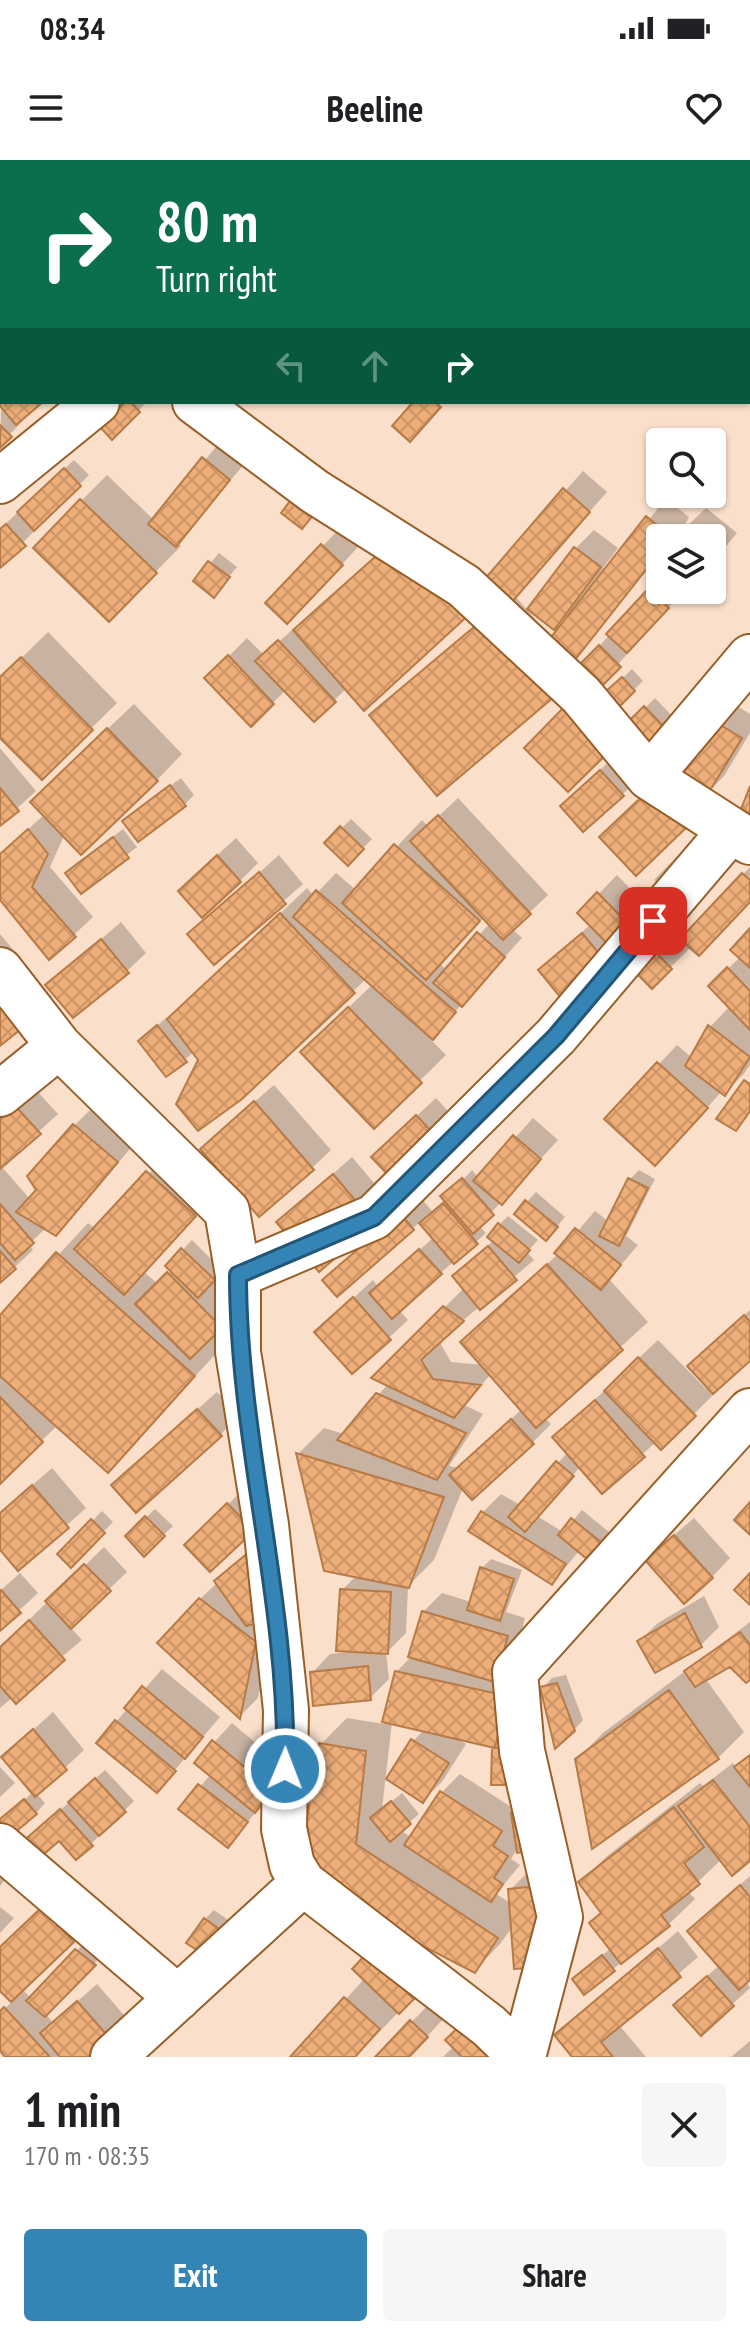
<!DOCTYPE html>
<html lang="en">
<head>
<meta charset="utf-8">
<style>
	:root { --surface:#fff; --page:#f6f6f6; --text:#202124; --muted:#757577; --accent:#3584b6 }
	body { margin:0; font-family:"PT Sans Narrow",sans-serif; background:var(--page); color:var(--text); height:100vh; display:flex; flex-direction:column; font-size:30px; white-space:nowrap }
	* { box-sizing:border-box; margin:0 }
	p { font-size:26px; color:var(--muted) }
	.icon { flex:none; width:44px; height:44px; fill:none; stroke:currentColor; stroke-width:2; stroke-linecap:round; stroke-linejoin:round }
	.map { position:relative; height:1897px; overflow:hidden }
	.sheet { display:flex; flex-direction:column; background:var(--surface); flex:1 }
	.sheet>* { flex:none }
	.guide { position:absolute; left:0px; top:0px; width:750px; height:244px; box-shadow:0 2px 6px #0004; background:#0b6e4f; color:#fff; overflow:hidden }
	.fabs { position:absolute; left:646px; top:268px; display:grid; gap:16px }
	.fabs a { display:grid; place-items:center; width:80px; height:80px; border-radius:8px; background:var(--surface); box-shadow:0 2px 6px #0004; font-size:40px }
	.pin { position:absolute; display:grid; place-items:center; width:68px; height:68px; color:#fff; margin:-34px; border-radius:16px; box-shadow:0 4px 12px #0006 }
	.me { position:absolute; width:88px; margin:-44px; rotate:1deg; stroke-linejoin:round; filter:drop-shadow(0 0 6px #0008) }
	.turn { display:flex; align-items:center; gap:28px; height:168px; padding:0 24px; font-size:36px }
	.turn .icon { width:104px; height:104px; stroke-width:2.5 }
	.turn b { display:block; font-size:56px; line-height:68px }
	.lanes { display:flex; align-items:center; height:76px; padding:0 24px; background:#0003; justify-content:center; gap:40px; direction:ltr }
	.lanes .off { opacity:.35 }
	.round { display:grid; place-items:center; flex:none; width:84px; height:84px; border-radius:8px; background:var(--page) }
	.overview { display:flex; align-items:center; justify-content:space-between; height:136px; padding:0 24px }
	h1 { font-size:48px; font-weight:700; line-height:60px }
	.cta { display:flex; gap:16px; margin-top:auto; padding:16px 24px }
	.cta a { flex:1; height:92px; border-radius:8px; background:var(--accent); color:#fff; font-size:32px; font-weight:700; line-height:92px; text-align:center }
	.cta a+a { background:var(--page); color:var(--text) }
	.status { display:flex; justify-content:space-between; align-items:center; height:56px; padding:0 40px; background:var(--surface); direction:ltr }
	.status svg { height:22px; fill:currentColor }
	header { display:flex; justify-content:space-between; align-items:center; height:104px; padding:0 24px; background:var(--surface); font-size:36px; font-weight:700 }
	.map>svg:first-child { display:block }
	.shadow { fill:#0003; fill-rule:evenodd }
	.building { fill:url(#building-cross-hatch); stroke:#b77b47; stroke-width:2 }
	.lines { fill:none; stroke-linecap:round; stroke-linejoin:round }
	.minor-casing { stroke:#985f29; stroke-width:48 }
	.minor { stroke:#fff; stroke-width:44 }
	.route-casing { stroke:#225676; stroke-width:20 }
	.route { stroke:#3584b6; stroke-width:14 }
</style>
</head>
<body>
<div class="status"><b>08:34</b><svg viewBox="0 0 49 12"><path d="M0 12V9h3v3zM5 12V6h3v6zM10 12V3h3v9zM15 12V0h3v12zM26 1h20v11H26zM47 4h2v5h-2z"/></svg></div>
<header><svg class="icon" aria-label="menu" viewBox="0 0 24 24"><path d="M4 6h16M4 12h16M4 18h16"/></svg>Beeline<svg class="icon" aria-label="heart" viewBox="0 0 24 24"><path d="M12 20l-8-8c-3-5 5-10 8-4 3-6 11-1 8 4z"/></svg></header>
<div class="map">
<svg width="750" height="1897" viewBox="0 0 750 1897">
	<defs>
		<pattern id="building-cross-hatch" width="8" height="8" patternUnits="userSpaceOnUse" patternTransform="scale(2)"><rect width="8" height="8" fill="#eeae79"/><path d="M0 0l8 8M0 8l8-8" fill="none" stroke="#cd9567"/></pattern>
	</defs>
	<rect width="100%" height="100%" fill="#fadfca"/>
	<path class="shadow" d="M88,0H119L117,2Z
		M151,0H242L245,2H149Z
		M278,0H309L277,2Z
		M422,0H514L420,2Z
		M750,4V155L748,6Z
		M0,140L2,142L0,192Z
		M2,222V242H40L0,285Z
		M128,242H147L112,277Z
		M222,280L247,301L177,382L181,386L135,433L81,341L107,315L154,360Z
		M74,300L89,315L0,406V369Z
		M583,311L607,332L515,436L552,479L575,450L554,467L576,388L594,370L618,388L603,408L606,411L666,339L689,357L680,373L706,348L737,373L712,403V378H660V404L655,400L574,498L371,555L507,437L495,426L347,528L314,560L286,530L251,564L207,518L247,478L264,495L402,372L487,419Z
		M341,367L360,385L306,443H268Z
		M219,393L237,407L214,435L195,421Z
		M658,422L660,430H668L677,438L597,528L631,562L655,538L674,558L645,586L628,570L568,629L527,588L595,520L581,506Z
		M48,472L117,543L42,617L0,575V519Z
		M632,509L643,521L620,543L609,531Z
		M727,540L750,554V573L724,616L705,635L670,611Z
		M134,544L182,594L157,620L64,676L50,707L93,757L49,798L0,737V694L44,655L58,616Z
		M0,588L36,631L0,664Z
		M617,594L641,616L622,635L581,628Z
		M181,618L194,635L185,644L134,652Z
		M458,638L548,735L512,769L522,778L430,879L446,895L374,966L328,867L373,824L366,819L241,938L194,892L167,914L150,872L167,857L169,859L307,728L314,736L336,713L356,730L422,660L428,666ZM484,757L490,763L447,810L440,804Z
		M716,656L749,688L686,752L654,720Z
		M351,659L372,679L348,703L327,683Z
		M123,669L137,687L81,731L77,704Z
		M236,678L258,703L240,721L199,712Z
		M279,695L303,724L214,802L190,774Z
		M750,707V740L692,786L652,826L620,794L540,810L591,764L580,753L617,715L681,781Z
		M121,762L146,793L127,811L48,825Z
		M750,771V905L743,915L724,933L722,931L674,985L607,959L677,885L692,898L710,867L730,846L711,826L740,797Z
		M0,774L52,837L0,884Z
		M274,925L331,990L312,1008L221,971Z
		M35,929L58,954L1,1006L30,1039L74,966L93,947L135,983L74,1055L56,1074L46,1068L29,1084L33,1090L0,1121V958Z
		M436,938L475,980L418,1035L433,1052L472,1010L479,1018L533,958L558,980L479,1066L486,1073L399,1150L408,1160L352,1212L336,1154L373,1120L378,1127L434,1077L421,1061L337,1135L325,1120L415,1040L279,1062L352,997L374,1023L387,1011L393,978Z
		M174,987L220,1029L144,1112L158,1124L172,1110L167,1106L192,1080L222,1110L212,1121L239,1148L213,1173L225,1184L108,1310L58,1265L0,1321V1158L88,1063L96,1069Z
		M639,1010L655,1019L626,1076L638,1085L609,1119L648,1162L544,1257L551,1264L532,1283L463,1328L434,1400L408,1426L406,1473L386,1493L389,1519L370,1538L312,1513L330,1494L349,1492L342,1430L356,1416L325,1409L298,1294L324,1268L344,1274L388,1224L374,1218L464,1128L455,1116L494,1080L499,1065L508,1056L538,1080L527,1092L534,1100L439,1181L451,1202L483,1205L462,1182L558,1094L595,1051L608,1061L629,1020ZM491,1214L522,1249L458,1308L449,1306L483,1254L464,1245Z
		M536,1032L565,1057L555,1069L517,1053Z
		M750,1150V1198L661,1287L656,1282L602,1331L580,1307L537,1356L563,1372L582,1350L614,1376L602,1392L580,1390L552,1423L483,1352L501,1334L520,1345L568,1292L555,1277L658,1180L707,1230L708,1188Z
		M217,1232L239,1256L220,1275L132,1307Z
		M52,1308L86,1348L19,1408L0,1387V1353Z
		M247,1326L271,1351L186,1385Z
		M155,1349L173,1366L144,1394L127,1376Z
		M102,1351L113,1362L71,1405L60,1394Z
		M694,1358L730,1398L712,1417L666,1382Z
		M268,1375L273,1463L258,1538L240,1556L200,1439Z
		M104,1387L127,1412L70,1467L82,1480L0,1548V1488Z
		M491,1399L522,1410L506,1452L525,1458L513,1501L528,1614L494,1589L497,1586L454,1576L466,1584L442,1622L423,1640L413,1581L424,1570L392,1562L382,1649L402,1633L419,1654L400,1670L412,1678L442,1632L460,1614L516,1650L518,1687L511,1699L520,1705L496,1734L512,1744L511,1729L529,1711L555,1709L500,1784L475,1810L302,1702L321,1584L347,1558L384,1564L396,1512L412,1496L423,1452L442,1433L471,1442L482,1408Z
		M20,1413L38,1433L0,1468V1431Z
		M704,1436L719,1467L700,1486L639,1481L658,1463Z
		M750,1462V1518L730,1504L705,1518L744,1572L718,1598L593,1686L577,1599L603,1573Z
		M162,1509L220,1557L157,1631L116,1562Z
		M566,1515L583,1560L574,1570L543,1528L552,1518Z
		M53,1552L84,1590L37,1634L45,1643L36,1653L0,1661L33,1632L3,1597Z
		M232,1563L290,1612L228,1685L181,1649L211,1614L196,1602Z
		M750,1594V1699H722L688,1731L695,1739L669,1764L613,1809L574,1819L611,1788L603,1752L580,1723L606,1697L700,1623L703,1626L733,1603L737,1608Z
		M0,1607L15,1623L0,1637Z
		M105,1610L134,1641L91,1684L60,1678L22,1698L0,1726V1680L16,1690Z
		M750,1716V1818L746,1821L750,1828L701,1873L694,1827L720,1805L708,1753Z
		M60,1731L90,1762L22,1829L31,1838L95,1772L112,1785L46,1854L53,1863L97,1824L130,1862L92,1897H8L0,1888V1853L13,1841L0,1828V1789Z
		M0,1747L14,1758L0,1773Z
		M214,1750L234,1764L218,1786L205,1759Z
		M678,1771L698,1797L619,1865L646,1897H575L557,1875Z
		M355,1809L422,1828L355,1897H293L365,1818Z
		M430,1843L445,1857L408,1897H378Z
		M750,1881V1897H731Z
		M454,1886L541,1897H443Z"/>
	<path class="building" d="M148,0H202L204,2H147Z
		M450,0H517L515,2Z
		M619,0H731L733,2H620Z
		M748,7L750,9L749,158L748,156Z
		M2,221V242H43L16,265L0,246Z
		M125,242H131L140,252L112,280L100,267Z
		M413,242H435L441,247L410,282L392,266Z
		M0,265L12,277L0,288Z
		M202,297L230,320L176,387L148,364Z
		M64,308L81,326L34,371L17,352Z
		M563,328L590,352L511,443L484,420Z
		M296,333L318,349L302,369L281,353Z
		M80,339L157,413L109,462L33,388Z
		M646,356L672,377L660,378V392L574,501L548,481Z
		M6,364L26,386L0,408V369Z
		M686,365L702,378H675Z
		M321,384L343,405L287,464L265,443Z
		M574,387L601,407L554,470L527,449Z
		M375,397L473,451L364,551L293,470Z
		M208,401L230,417L214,438L193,421Z
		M648,429L669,448L627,493L606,474Z
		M486,457L554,537L437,636L369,555Z
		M278,480L336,542L314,562L255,501Z
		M599,485L621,507L600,528L578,506Z
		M228,495L274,544L251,567L204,518Z
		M21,497L93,570L42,620L0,578V517Z
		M622,517L635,531L620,546L606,531Z
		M572,539L617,584L568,632L524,588Z
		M644,546L666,569L645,589L623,567Z
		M707,557L742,578L706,637L671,617Z
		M107,568L158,621L81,695L30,642Z
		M600,610L624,636L583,672L560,646Z
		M170,625L186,646L138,682L122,661Z
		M750,626V661L738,657Z
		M0,628L19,651L0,666Z
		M651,628L687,667L636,716L599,677Z
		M438,655L531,754L503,780L410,681Z
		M340,666L364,689L348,706L324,683Z
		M28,669L48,694L32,727L76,777L49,800L0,740V694Z
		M113,677L129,698L81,734L65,713Z
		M394,684L480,761L426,820L342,743Z
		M217,695L241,722L202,758L178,731Z
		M259,712L286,744L214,805L187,774Z
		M742,713L750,720V742L699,796L680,779Z
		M316,730L456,852L433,880L293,757Z
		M597,732L672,809L652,829L577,753Z
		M280,753L355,833L242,939L198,971L176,944L198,900L167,859Z
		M750,768V808L730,790Z
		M477,772L505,797L462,847L433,823Z
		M582,773L610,807L566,844L538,810Z
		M101,779L129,813L73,858L45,825Z
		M727,807L750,831V870L708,826Z
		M0,831L27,864L0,886Z
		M348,847L422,923L374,969L300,892Z
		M157,865L187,902L166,917L138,881Z
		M708,865L750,897L725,936L685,906Z
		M657,902L708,948L655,1006L604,959Z
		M744,920L750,924V951L736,971L716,959Z
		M254,941L314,1010L259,1057L200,989Z
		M16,947L41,974L0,1009V959Z
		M416,955L458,1000L414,1042L371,997Z
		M73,964L118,1002L56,1076L16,1052L36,1030L27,1016Z
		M513,975L541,999L502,1045L473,1021Z
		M146,1011L196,1056L124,1135L74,1089Z
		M333,1014L375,1064L319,1112L276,1062Z
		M462,1018L494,1055L473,1074L440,1036Z
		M628,1018L648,1028L619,1086L599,1076Z
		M525,1040L558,1067L546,1081L514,1054Z
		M443,1043L478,1084L454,1104L419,1063Z
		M0,1044L34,1083L15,1100L0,1083Z
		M400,1053L414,1070L337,1137L322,1120Z
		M498,1063L530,1090L519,1103L487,1077Z
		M575,1068L621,1105L601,1130L554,1093Z
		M488,1086L517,1120L480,1150L452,1116Z
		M181,1088L215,1120L198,1138L165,1106Z
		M419,1089L442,1114L392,1159L369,1133Z
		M0,1091L16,1109L0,1123Z
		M56,1092L195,1216L108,1313L0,1216V1155Z
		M547,1104L623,1190L536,1268L460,1182Z
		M167,1112L222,1168L190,1199L135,1144Z
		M353,1137L391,1180L352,1214L314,1172Z
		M443,1146L464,1161L421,1200L433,1219L481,1225L454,1258L371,1218Z
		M744,1155L750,1162V1201L713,1234L687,1206Z
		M638,1197L696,1256L661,1290L604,1231Z
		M376,1233L466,1273L437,1320L337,1280Z
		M0,1237L43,1282L0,1324Z
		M595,1240L645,1297L602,1334L552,1277Z
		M197,1249L222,1276L136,1353L111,1325Z
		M511,1259L534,1284L472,1340L449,1315Z
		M296,1293L444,1337L409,1428L324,1411Z
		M556,1301L574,1316L525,1372L508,1357Z
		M32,1325L69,1368L18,1411L0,1390V1353Z
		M750,1342V1375L734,1360Z
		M227,1343L254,1371L210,1412L184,1385Z
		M481,1351L566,1404L552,1425L468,1371Z
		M145,1356L165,1376L144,1397L125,1376Z
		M571,1358L607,1387L593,1404L558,1375Z
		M91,1359L105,1373L71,1408L57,1394Z
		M674,1375L713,1418L684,1444L645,1400Z
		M249,1392L270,1460L246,1466L214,1421Z
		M84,1404L111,1431L71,1469L45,1441Z
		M480,1407L514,1419L500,1461L467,1450Z
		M750,1413V1445L734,1430Z
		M340,1429L391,1432L388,1494L336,1491Z
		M1,1430L21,1453L0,1471V1431Z
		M199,1438L256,1482L240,1559L157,1483Z
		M422,1451L508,1476L495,1522L408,1497Z
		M685,1453L702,1487L655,1513L637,1481Z
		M29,1460L65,1500L16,1544L0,1526V1487Z
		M740,1472L750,1485V1520L746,1523L730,1507L695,1527L684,1511Z
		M368,1506L371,1540L313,1546L310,1512Z
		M395,1511L507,1536L495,1588L382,1562Z
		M557,1523L575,1571L555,1589L540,1527Z
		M142,1526L203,1577L185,1599L124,1548Z
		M669,1530L719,1599L592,1689L575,1599Z
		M115,1560L176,1611L157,1633L96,1583Z
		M33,1569L67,1610L35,1637L1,1597Z
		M411,1579L449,1603L423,1643L386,1619Z
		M212,1580L273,1631L255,1653L194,1603Z
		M319,1583L366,1591L356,1684L498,1778L475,1813L388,1768L300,1703Z
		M492,1588H520L519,1625H491Z
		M750,1595V1627L734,1607Z
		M95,1618L126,1652L99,1676L68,1642Z
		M713,1620L750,1667V1701L732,1716L678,1646Z
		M198,1624L248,1662L228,1688L178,1649Z
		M440,1631L502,1671L493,1686L508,1696L494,1718L503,1724L491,1742L404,1685Z
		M24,1639L37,1654L5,1681L0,1676V1659Z
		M391,1641L411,1664L390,1682L370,1658Z
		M674,1647L704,1687L684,1703L700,1724L661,1755L670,1766L621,1804L589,1763L601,1753L578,1722Z
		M60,1649L93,1686L76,1700L59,1681L28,1708L13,1690Z
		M527,1650L533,1691L517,1693L511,1653Z
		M740,1725L750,1737V1820L739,1830L687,1771Z
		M537,1726L543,1807L514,1809L508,1729Z
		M41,1748L74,1782L11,1842L0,1831V1787Z
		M204,1758L226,1774L209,1798L186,1783Z
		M658,1788L681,1817L601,1882L613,1897H572L554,1875Z
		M75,1789L96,1805L45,1857L26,1841Z
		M366,1794L414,1839L399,1854L352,1809Z
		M602,1795L615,1811L584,1835L572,1819Z
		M707,1816L734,1846L701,1876L673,1845Z
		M344,1837L380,1869L355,1897H290Z
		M77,1841L113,1882L95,1897H60L40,1873Z
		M4,1847L50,1897H5L0,1891V1851Z
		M467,1859L504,1897H462L445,1880Z
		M410,1860L428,1877L409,1897H375Z"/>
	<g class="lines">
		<defs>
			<path id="minor" d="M245,0L248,2
				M315,2L317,0
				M195,242L314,331L464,426L581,535L649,617L750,682
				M0,321L97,242
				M649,617L750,497
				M0,810L59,886L227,1051L238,1115V1192L266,1365L286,1550L284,1669L292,1705L303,1723L489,1866L521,1897
				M0,934L59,886
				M238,1115L374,1057L556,876L731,670
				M0,1686L178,1838
				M113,1897L303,1723
				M523,1897L560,1757L522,1591L515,1512L750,1251"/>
		</defs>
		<use href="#minor" class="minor-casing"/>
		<use href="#minor" class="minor"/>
	</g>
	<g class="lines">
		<defs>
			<path id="route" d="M285,1609C289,1443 238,1281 238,1115L374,1057L556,876L653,761"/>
		</defs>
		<use href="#route" class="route-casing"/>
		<use href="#route" class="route"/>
	</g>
</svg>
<div class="fabs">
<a><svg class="icon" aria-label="search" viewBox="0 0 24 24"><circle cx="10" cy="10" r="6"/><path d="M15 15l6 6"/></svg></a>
<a><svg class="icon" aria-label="layers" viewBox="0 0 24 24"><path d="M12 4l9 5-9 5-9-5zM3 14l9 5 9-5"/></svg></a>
</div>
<div class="pin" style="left:653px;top:761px;background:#d93025"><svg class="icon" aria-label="arrive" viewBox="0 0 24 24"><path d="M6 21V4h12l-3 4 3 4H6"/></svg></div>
<svg class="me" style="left:285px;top:1609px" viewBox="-20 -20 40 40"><circle r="17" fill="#3584b6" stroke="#fff" stroke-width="3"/><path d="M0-11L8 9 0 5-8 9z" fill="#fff"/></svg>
<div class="guide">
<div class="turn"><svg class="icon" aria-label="right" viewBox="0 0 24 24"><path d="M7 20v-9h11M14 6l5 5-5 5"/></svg><div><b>80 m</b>Turn right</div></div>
<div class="lanes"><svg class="icon off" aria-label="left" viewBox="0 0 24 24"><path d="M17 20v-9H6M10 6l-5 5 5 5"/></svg><svg class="icon off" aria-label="ahead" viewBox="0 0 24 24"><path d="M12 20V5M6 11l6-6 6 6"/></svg><svg class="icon" aria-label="right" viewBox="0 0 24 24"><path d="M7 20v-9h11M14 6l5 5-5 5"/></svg></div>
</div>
</div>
<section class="sheet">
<div class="overview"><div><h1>1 min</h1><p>170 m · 08:35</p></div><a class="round"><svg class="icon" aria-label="close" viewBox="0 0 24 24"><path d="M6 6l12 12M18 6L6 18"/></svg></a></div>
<div class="cta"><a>Exit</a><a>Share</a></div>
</section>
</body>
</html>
